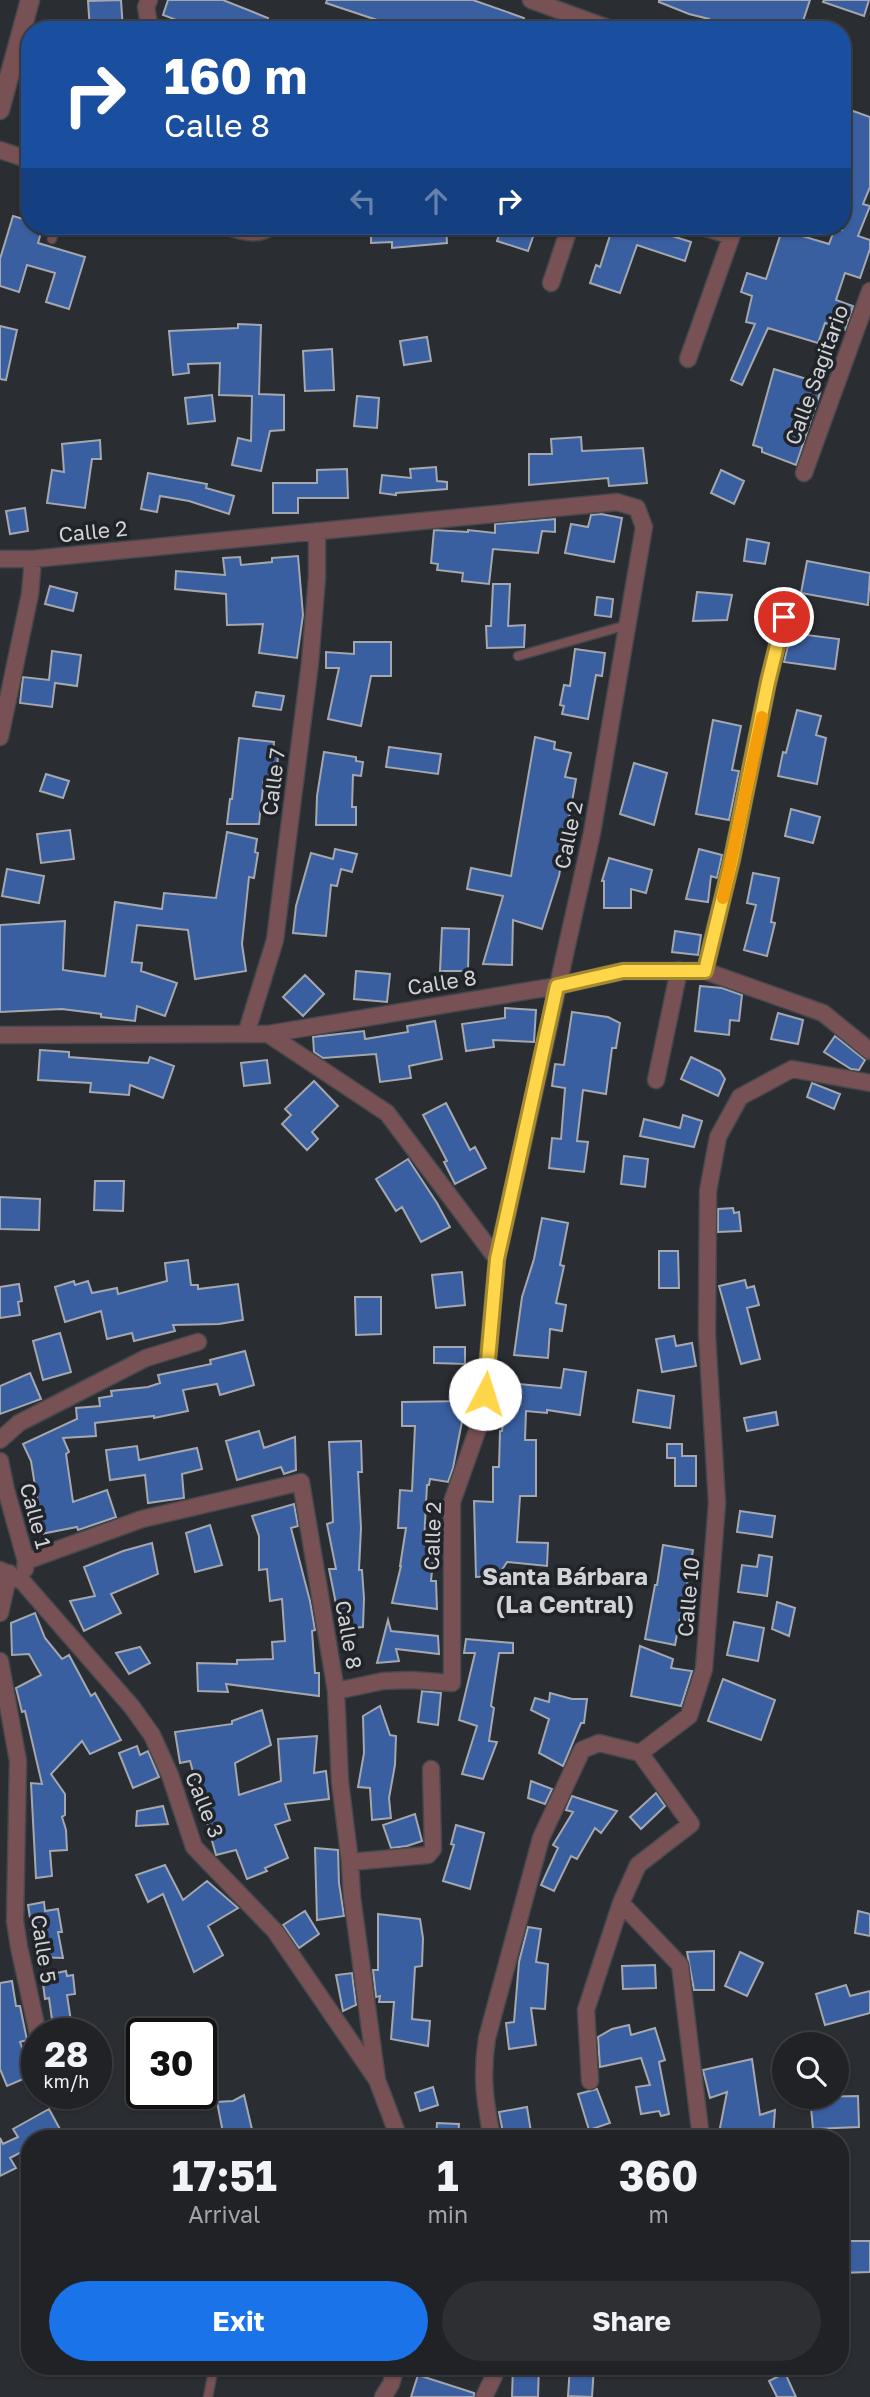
<!DOCTYPE html>
<html lang="en">
<head>
<meta charset="utf-8">
<style>
	:root { --surface:#202226; --page:#2d2f32; --text:#f1f3f6; --muted:#a2a4a7; --line:#3d3f43; --accent:#1a73e8 }
	body { margin:0; font-family:"Golos Text",sans-serif; background:var(--page); color:var(--text); height:100vh; display:flex; flex-direction:column; font-size:26px; white-space:nowrap }
	* { box-sizing:border-box; margin:0 }
	p { font-size:23px; color:var(--muted) }
	.icon { flex:none; width:38px; height:38px; fill:none; stroke:currentColor; stroke-width:2; stroke-linecap:round; stroke-linejoin:round }
	.map { position:relative; flex:1; overflow:hidden }
	.details { position:absolute; left:21px; top:2130px; width:828px; height:245px; display:flex; flex-direction:column; background:var(--surface); border-radius:28px; box-shadow:0 2px 5px #0004,0 0 0 2px var(--line) }
	.details>* { flex:none }
	.hud { position:absolute; left:21px; top:21px; width:830px; height:214px; border-radius:28px; box-shadow:0 2px 5px #0004,0 0 0 2px var(--line); background:#1a4fa0; color:#fff; overflow:hidden }
	.fabs { position:absolute; left:772px; top:2032px; display:grid; gap:14px }
	.fabs a { display:grid; place-items:center; width:77px; height:77px; border-radius:50%; background:var(--surface); box-shadow:0 2px 5px #0004,0 0 0 2px var(--line); font-size:35px }
	.speed { position:absolute; left:21px; top:2018px; display:flex; gap:14px; font-size:35px; font-weight:700; text-align:center }
	.speed>* { display:grid; place-content:center; width:91px; height:91px; border-radius:50%; background:var(--surface); box-shadow:0 2px 5px #0004,0 0 0 2px var(--line); line-height:1 }
	.speed small { font-size:18px; font-weight:400 }
	.speed .limit { border:4px solid #111; border-radius:10px; background:#fff; color:#111 }
	.pin { position:absolute; display:grid; place-items:center; width:60px; height:60px; color:#fff; margin:-30px; border:4px solid #fff; border-radius:50%; box-shadow:0 2px 7px #0007 }
	.me { position:absolute; width:77px; margin:-38px; rotate:5deg; stroke-linejoin:round; filter:drop-shadow(0 0 5px #0008) }
	.turn { display:flex; align-items:center; gap:24px; height:147px; padding:0 28px; font-size:32px }
	.turn .icon { width:91px; height:91px; stroke-width:2.5 }
	.turn b { display:block; font-size:49px; line-height:60px }
	.lanes { display:flex; align-items:center; height:66px; padding:0 28px; background:#0003; justify-content:center; gap:35px; direction:ltr }
	.lanes .off { opacity:.35 }
	.eta { display:flex; justify-content:space-evenly; align-items:center; height:119px; text-align:center }
	.eta b { font-size:42px; font-weight:700; line-height:49px }
	.button { display:flex; gap:14px; margin-top:auto; padding:14px 28px }
	.button a { flex:1; height:80px; border-radius:42px; background:var(--accent); color:#fff; font-size:28px; font-weight:700; line-height:80px; text-align:center }
	.button a+a { background:var(--page); color:var(--text) }
	.map>svg:first-child { display:block }
	.building { fill:#3a5fa1; stroke:#a4a8ae; stroke-width:2 }
	.lines { fill:none; stroke-linecap:round; stroke-linejoin:round }
	.service-casing { stroke:#45484c; stroke-width:11 }
	.minor-casing { stroke:#45484c; stroke-width:19 }
	.tertiary-casing { stroke:#45484c; stroke-width:21 }
	.service { stroke:#785154; stroke-width:8 }
	.minor { stroke:#785154; stroke-width:16 }
	.tertiary { stroke:#785154; stroke-width:18 }
	.route-casing { stroke:#a68a30; stroke-width:18 }
	.route { stroke:#ffd54a; stroke-width:12 }
	.slow { stroke:#f59e0b; stroke-width:12 }
	.labels { text-anchor:middle; stroke-width:7; stroke-linejoin:round; paint-order:stroke }
	.street-label { font-size:21px; fill:#d1d3d6; stroke:#202328 }
	.quarter-label { font-size:24px; font-weight:bold; fill:#d1d3d6; stroke:#202328 }
</style>
</head>
<body>
<div class="map">
<svg width="870" height="2397" viewBox="0 0 870 2397">
	<rect width="100%" height="100%" fill="#2a2d32"/>
	<path class="building" d="M121,0L123,30H90L88,1Z
		M168,0H223L268,18L264,30H216L201,25L200,29L163,15Z
		M327,0H473L524,18L520,30H407L326,3Z
		M659,0H810L800,30H737L708,21L709,19L689,14L659,2Z
		M824,0H869L864,16L823,2Z
		M842,107L870,117V187L863,204L870,206L858,236L870,240V249L860,278L845,273L836,300L853,306L845,330L825,323L818,343L768,328L742,385L731,380L755,324L746,322L752,296L741,292L747,273L766,279L782,230L829,244L835,228L842,230Z
		M13,216L30,221V226H43L38,243L85,257L69,309L46,302L55,273L27,265L19,292L0,286V259Z
		M392,226H446L447,243L392,248V242L371,243V229L392,228Z
		M502,226H510L534,234L528,251L497,241Z
		M613,226H641L691,242L685,261L637,245L620,293L590,283L596,265L600,267Z
		M238,324L261,325L259,394L284,395V430L270,431L261,471L232,465L238,438L251,441L252,396L219,395L220,363L188,364L189,373L173,375L169,331L238,328Z
		M0,326L17,330L6,380L0,379Z
		M427,337L431,361L404,365L400,341Z
		M332,349L334,390L305,391L303,351Z
		M774,369L823,384L796,465L762,452V448L753,445Z
		M212,395L215,421L188,424L185,398Z
		M357,396L379,398L377,428L354,426Z
		M581,437L582,451L643,448L647,483L609,486L608,478L529,485V454H552L551,439Z
		M100,440L101,459H92L85,508L47,503L52,470L64,472L62,444Z
		M436,467L437,481L447,482V489L396,493V495L380,493L382,475L411,478L410,469Z
		M347,469L348,498H298V513H273V483H317V470Z
		M721,470L744,481L734,504L711,493Z
		M148,473L207,484L206,488L234,496L229,514L189,501L160,496L157,512L141,509Z
		M25,508L28,531L10,534L6,511Z
		M601,514L622,518L614,562L565,553L571,524L588,527L591,515Z
		M555,519V532L542,531L538,553L493,549L489,584L462,581L463,573L437,570L438,564L431,563L434,530L468,532V530L495,533V524Z
		M747,539L769,543L765,564L744,561Z
		M298,556L303,615L297,658L259,653L263,624L227,625L226,594L175,589L176,571L225,575L223,558L240,557L241,565L272,562V558Z
		M807,561L870,573L868,605L801,593Z
		M493,584H510L508,626L525,625L524,647L487,648L486,626H491Z
		M50,586L77,593L73,611L45,604Z
		M697,592L732,595L727,620L693,621Z
		M597,597L613,599L611,617L595,615Z
		M791,633L839,639L835,669L784,662Z
		M354,642H391V676H371L361,726L328,719L339,668H326V652L354,654Z
		M575,649L605,653L602,676L596,675L588,719L562,714L564,706L560,705L564,685L570,686Z
		M52,651L81,655L77,686L55,683L52,707L20,703L23,677L49,680Z
		M256,692L284,696L281,710L253,706Z
		M797,710L821,716L816,735L826,738L817,784L778,776L783,752L786,753Z
		M713,720L741,726L732,770L739,771L729,820L696,814Z
		M535,737L555,742L554,749L571,753L565,777L576,779L559,876L542,929L513,920L512,965L483,964L503,896L467,889L471,868L511,876Z
		M239,738L274,742L273,755L278,756L276,780L264,778L259,824H227L230,799H232Z
		M389,747L441,754L438,774L386,767Z
		M324,752L356,757V761L363,762L361,776L353,775L352,807H356V825H316L317,796Z
		M634,763L667,773L654,825L620,814Z
		M46,774L69,781L63,798L40,791Z
		M791,809L820,817L813,843L785,836Z
		M70,830L74,859L41,863L37,834Z
		M227,832L257,839L255,852L258,853L254,878L249,877L242,944L246,971L195,979L188,930L137,925L132,962L142,963L141,971L177,983L165,1016L137,1006L135,1021L101,1017V1014L62,1009L0,1012V925L65,921L63,970L105,976L115,902L162,909L164,893L216,898Z
		M335,849L357,854L352,872L341,869L337,886L331,885L326,936L293,933L296,906L311,853L333,859Z
		M699,849L722,855L717,878L711,876L708,902L686,899Z
		M609,858L652,870L646,893L631,889V908H604V881H602Z
		M7,869L44,876L39,903L2,896Z
		M753,873L779,878L771,922L775,923L767,956L744,950L756,905L747,903Z
		M442,928L469,929L468,971H440Z
		M675,931L701,935L698,955L672,952Z
		M356,971L390,974L387,1002L354,999Z
		M305,975L324,994L303,1016L283,997Z
		M700,986L722,988L742,995L739,1021L730,1020L729,1035L695,1031Z
		M505,1008L536,1010L534,1042L493,1040L494,1047L466,1051L462,1024L505,1018Z
		M572,1012L608,1017L620,1023L616,1048H612L606,1094L583,1090L577,1141L588,1142L584,1172L549,1168L552,1138L561,1139L565,1088L552,1086L555,1064L564,1065Z
		M778,1013L803,1020L798,1044L771,1039Z
		M435,1021L442,1059L409,1066L411,1078L380,1082L376,1054L323,1058L314,1052L313,1037L364,1031L365,1039L408,1032L407,1026Z
		M835,1036L865,1060L859,1070L851,1069L824,1052Z
		M40,1050L69,1052V1057L148,1063L150,1057L174,1066L163,1098L130,1085L129,1095L90,1092L91,1083L38,1080Z
		M691,1057L720,1071L725,1079L718,1096L681,1079Z
		M267,1060L270,1083L244,1086L241,1063Z
		M314,1081L338,1106L312,1132L318,1139L307,1150L282,1124L291,1115L285,1109Z
		M812,1083L840,1094L834,1109L807,1097Z
		M446,1103L470,1150L475,1147L486,1168L455,1184L444,1162L447,1161L423,1115Z
		M683,1115L702,1121L694,1147L640,1136L644,1119L680,1128Z
		M624,1156L648,1159L645,1187L621,1184Z
		M408,1159L437,1203L450,1227L421,1242L402,1207L396,1211L376,1179Z
		M95,1181H124L123,1211L94,1210Z
		M0,1197L40,1199L39,1230L0,1229Z
		M733,1208L734,1213L739,1212L741,1231L718,1232V1209Z
		M542,1218L568,1223L560,1265L564,1266L556,1303L566,1305L562,1331L550,1329L548,1358L514,1355L522,1297L534,1259Z
		M659,1251H678L679,1288H659Z
		M188,1260L191,1285H198V1289L238,1284L243,1320L219,1324L173,1325L175,1331L134,1341L132,1333L107,1339L101,1311L65,1322L55,1287L74,1281L75,1285L88,1281L92,1293L117,1288L118,1294L167,1281L165,1263Z
		M462,1272L465,1305L436,1308L432,1275Z
		M745,1280L747,1288L754,1286L759,1305L747,1308L760,1359L741,1364L719,1286Z
		M19,1284L22,1301L18,1302L20,1315L0,1318V1287Z
		M355,1297H381V1334L356,1335Z
		M60,1333L71,1372L43,1380L33,1341Z
		M674,1336L676,1346L692,1343L696,1366L662,1372L656,1339Z
		M434,1347H465V1364L434,1363Z
		M245,1351L254,1385L220,1395L217,1384L183,1390L188,1411L154,1418V1416L95,1423L96,1436L63,1438L69,1452L66,1454L73,1502L107,1490L116,1517L78,1530L77,1527L36,1535L32,1512L39,1511L31,1461L23,1444L77,1419L76,1408L100,1406L99,1398L112,1396L111,1391L148,1387L160,1383L158,1375L211,1364L210,1360Z
		M564,1369L586,1372L580,1415L547,1410V1413L526,1411L525,1440H536V1496H520L517,1542L548,1543L547,1566L507,1562L498,1576L476,1577L474,1501L493,1502V1467H499L500,1431H502L507,1383L561,1388Z
		M30,1373L41,1399L0,1414V1386Z
		M638,1390L674,1396L670,1428L633,1422Z
		M466,1401L453,1468L448,1482L430,1479L429,1485H427L424,1542H435L431,1581H436L437,1609L392,1603L401,1566H400L406,1528H398L400,1490L412,1491L415,1426H402V1402Z
		M776,1412L778,1425L747,1431L744,1418Z
		M259,1431L264,1448L295,1437L296,1470L284,1474L281,1467L237,1480L226,1441Z
		M361,1441L362,1472H358L361,1528L359,1570H362L364,1598L363,1627L341,1629L329,1569H336L327,1524L333,1522L329,1442Z
		M667,1444H682V1456H696V1486H675V1458H667Z
		M137,1446L139,1460L197,1448L202,1469L182,1474L184,1498L148,1503L145,1475L110,1480L106,1450Z
		M294,1504L298,1526L291,1528L310,1601L315,1630L312,1631L315,1673H319V1696L226,1684L228,1692L198,1691L197,1663L237,1664V1660L273,1659L272,1642L285,1641L282,1599L270,1601L267,1569L259,1570V1536L252,1516Z
		M740,1511L775,1516L772,1537L737,1532Z
		M210,1525L222,1565L195,1572L186,1533Z
		M152,1543L158,1574L111,1594L121,1613L84,1631L70,1601L95,1596L84,1567L123,1551Z
		M663,1545L693,1550L686,1591L691,1592L688,1609L682,1608L675,1645L645,1639L655,1585H657Z
		M759,1555L772,1557L767,1596L738,1592L742,1565L757,1567Z
		M777,1602L795,1608L789,1636L772,1629Z
		M35,1613L45,1638L62,1659L69,1655L91,1696L95,1693L121,1740L90,1754L82,1741L51,1774L65,1794V1815L62,1817L66,1830L67,1850L50,1851L52,1876L36,1878L31,1783L42,1784L25,1711L22,1712L16,1688L41,1675L29,1654L12,1655L11,1623Z
		M388,1620L391,1631L438,1636L439,1654L396,1649L399,1661L377,1663Z
		M734,1622L764,1628L758,1661L727,1655Z
		M466,1639L513,1643V1653H499L491,1706L494,1708L489,1741L497,1742L483,1779L462,1774L477,1726L459,1720L475,1653H464Z
		M640,1646L673,1659L671,1668L692,1671L681,1706L631,1696Z
		M140,1647L150,1663L129,1674L116,1653Z
		M723,1679L775,1700L761,1740L708,1721Z
		M422,1691L441,1693L438,1725L418,1722Z
		M550,1693L572,1699H587L584,1723H581L563,1766L539,1753L549,1719L531,1710L535,1698L549,1702Z
		M380,1706L390,1735L396,1736L395,1765L389,1798L391,1818L372,1820L370,1788L358,1787L364,1753L363,1716Z
		M262,1710L271,1745L235,1763L239,1795L281,1781L278,1739L317,1736L314,1773L326,1771L329,1799L285,1804L290,1820L275,1825L288,1858L265,1868L267,1871L247,1879L236,1850L216,1855L190,1761L180,1763L175,1732L232,1724V1721Z
		M137,1746L140,1755L148,1751L159,1777L133,1788L119,1753Z
		M531,1781L552,1789L545,1804L528,1798Z
		M656,1793L665,1806L641,1829L630,1817Z
		M572,1796L617,1811L601,1833L595,1828L577,1859L571,1856L554,1891L541,1885L558,1848L553,1845L573,1812L566,1810Z
		M163,1806L168,1824L136,1826L137,1811Z
		M415,1814L422,1841L407,1846L391,1848L383,1825Z
		M456,1825L484,1833L470,1889L443,1881L454,1845L451,1844Z
		M315,1848L338,1850L339,1883L344,1916L317,1920Z
		M165,1865L183,1900L207,1881L238,1908L208,1926L223,1955L194,1972L163,1894L148,1902L136,1875Z
		M44,1902L45,1911L58,1909L62,1932H58L63,1958L36,1957L28,1905Z
		M305,1911L319,1934L299,1948L283,1925Z
		M858,1911L870,1914V1936L855,1933Z
		M378,1914L420,1919L423,1938L422,1966L415,1967L412,2019L430,2021L428,2046L391,2039L394,2002H379L380,1996L376,1997L373,1970H378Z
		M528,1927L541,1929L536,1962L548,1964L545,2009L531,2008L536,2045L509,2049L506,2023L514,2022L519,1962Z
		M714,1951V1990H694L687,1952Z
		M740,1952L763,1963L747,1996L725,1986Z
		M655,1965L656,1988L623,1989L622,1966Z
		M66,1971L67,1976L73,1975L75,1994L67,1995L73,2034H54L49,1998L45,1999L42,1976Z
		M352,1973L356,2005L343,2011L336,1975Z
		M12,1981L16,2006H20L27,2040L20,2042L33,2075L7,2086L0,2069V1983Z
		M846,1985L850,1996L870,1991V2013L825,2025L816,1994Z
		M629,2025L631,2035L655,2028L665,2060L659,2062L669,2114L661,2116L659,2111L641,2114L636,2087L650,2085L641,2058L600,2067L598,2037L612,2029Z
		M752,2059L760,2115L775,2110L773,2138H718L727,2092L710,2098L703,2070Z
		M433,2087L438,2105L420,2111L415,2093Z
		M597,2089L610,2123L589,2130L578,2094Z
		M244,2095L254,2138H224L217,2102L233,2101Z
		M858,2096L859,2127L813,2129L810,2097Z
		M527,2107L532,2138H504L499,2112Z
		M49,2109L61,2131L47,2138H30V2160L25,2150L10,2158L16,2168L0,2176V2138L3,2144L18,2137L13,2129Z
		M437,2123L459,2124L458,2138H436Z
		M840,2241H870V2272L840,2273Z
		M513,2366H539L538,2397H512Z
		M570,2366H594L592,2397L568,2396Z
		M785,2373L796,2397H777L769,2381Z
		M418,2375L474,2393V2397H411Z"/>
	<g class="lines">
		<defs>
			<path id="service" d="M52,239L56,226
				M518,656L627,625
				M208,2397L214,2366"/>
			<path id="minor" d="M149,0L146,7L150,30
				M531,0L613,30
				M0,150L30,160
				M225,226C241,231 257,237 272,226
				M700,226L731,236
				M551,283L570,226
				M688,359L735,226
				M804,473L870,291
				M0,559H33L617,502L637,508L644,527L592,833L497,1259L483,1414L452,1502V1683L411,1680L383,1681L336,1691
				M0,737L30,594L33,559
				M705,971L732,859L768,682L784,617
				M246,1034L275,940L310,663L317,577V531
				M268,1034L387,1113L497,1259
				M0,1035L268,1034L557,986L623,971H705L823,1013L870,1051
				M656,1080L679,970
				M0,1440L19,1423L146,1358L198,1342
				M0,1461L6,1490L26,1561L25,1569
				M26,1561L142,1519L301,1482L336,1691L340,1782L350,1862L352,1897L377,2080
				M0,1570L23,1582L132,1707L152,1735L170,1775L194,1847L275,1931L377,2080L399,2138
				M0,1613L9,1573
				M0,1661L18,1761L15,1921L19,1947L38,2034
				M350,1862L428,1855L433,1849L431,1769
				M621,1903L680,1965L701,2138
				M590,2081L586,2010L621,1903L638,1865L691,1824L640,1753
				M55,2093L56,2097
				M492,2138C485,2101 481,2077 487,2038L541,1838L582,1750L599,1743L640,1753L689,1716L704,1669L717,1503L707,1335L708,1191L718,1137L740,1097L792,1069L870,1083
				M383,2397L391,2384L396,2366
				M484,2397L494,2376L495,2366"/>
			<path id="tertiary" d="M0,110L30,0"/>
		</defs>
		<use href="#service" class="service-casing"/>
		<use href="#minor" class="minor-casing"/>
		<use href="#tertiary" class="tertiary-casing"/>
		<use href="#service" class="service"/>
		<use href="#minor" class="minor"/>
		<use href="#tertiary" class="tertiary"/>
	</g>
	<g class="lines">
		<defs>
			<path id="route" d="M485,1394L497,1259L557,986L623,971H705L732,859L768,682L784,617"/>
		</defs>
		<use href="#route" class="route-casing"/>
		<use href="#route" class="route"/>
		<path class="slow" d="M723,898L762,717"/>
	</g>
	<g class="labels">
		<g class="street-label">
			<text transform="translate(817 375) rotate(-70)" y="7">Calle Sagitario</text>
			<text transform="translate(93 532) rotate(-6)" y="7">Calle 2</text>
			<text transform="translate(274 782) rotate(-83)" y="7">Calle 7</text>
			<text transform="translate(569 835) rotate(-78)" y="7">Calle 2</text>
			<text transform="translate(442 983) rotate(-9)" y="7">Calle 8</text>
			<text transform="translate(35 1516) rotate(75)" y="7">Calle 1</text>
			<text transform="translate(433 1536) rotate(-88)" y="7">Calle 2</text>
			<text transform="translate(689 1597) rotate(-85)" y="7">Calle 10</text>
			<text transform="translate(348 1635) rotate(80)" y="7">Calle 8</text>
			<text transform="translate(204 1805) rotate(68)" y="7">Calle 3</text>
			<text transform="translate(43 1949) rotate(81)" y="7">Calle 5</text>
		</g>
		<g class="quarter-label">
			<text x="565" y="1585">Santa Bárbara<tspan x="565" dy="28">(La Central)</tspan></text>
		</g>
	</g>
</svg>
<div class="fabs">
<a><svg class="icon" aria-label="search" viewBox="0 0 24 24"><circle cx="10" cy="10" r="6"/><path d="M15 15l6 6"/></svg></a>
</div>
<div class="speed"><div>28<small>km/h</small></div><div class="limit">30</div></div>
<div class="pin" style="left:784px;top:617px;background:#d93025"><svg class="icon" aria-label="arrive" viewBox="0 0 24 24"><path d="M6 21V4h12l-3 4 3 4H6"/></svg></div>
<svg class="me" style="left:485px;top:1394px" viewBox="-20 -20 40 40"><circle r="19" fill="#fff"/><path d="M0-13L10 11 0 6-10 11z" fill="#ffd54a"/></svg>
<div class="hud">
<div class="turn"><svg class="icon" aria-label="right" viewBox="0 0 24 24"><path d="M7 20v-9h11M14 6l5 5-5 5"/></svg><div><b>160 m</b>Calle 8</div></div>
<div class="lanes"><svg class="icon off" aria-label="left" viewBox="0 0 24 24"><path d="M17 20v-9H6M10 6l-5 5 5 5"/></svg><svg class="icon off" aria-label="ahead" viewBox="0 0 24 24"><path d="M12 20V5M6 11l6-6 6 6"/></svg><svg class="icon" aria-label="right" viewBox="0 0 24 24"><path d="M7 20v-9h11M14 6l5 5-5 5"/></svg></div>
</div>
<section class="details">
<div class="eta">
<div><b>17:51</b><p>Arrival</p></div>
<div><b>1</b><p>min</p></div>
<div><b>360</b><p>m</p></div>
</div>
<div class="button"><a>Exit</a><a>Share</a></div>
</section>
</div>
</body>
</html>
